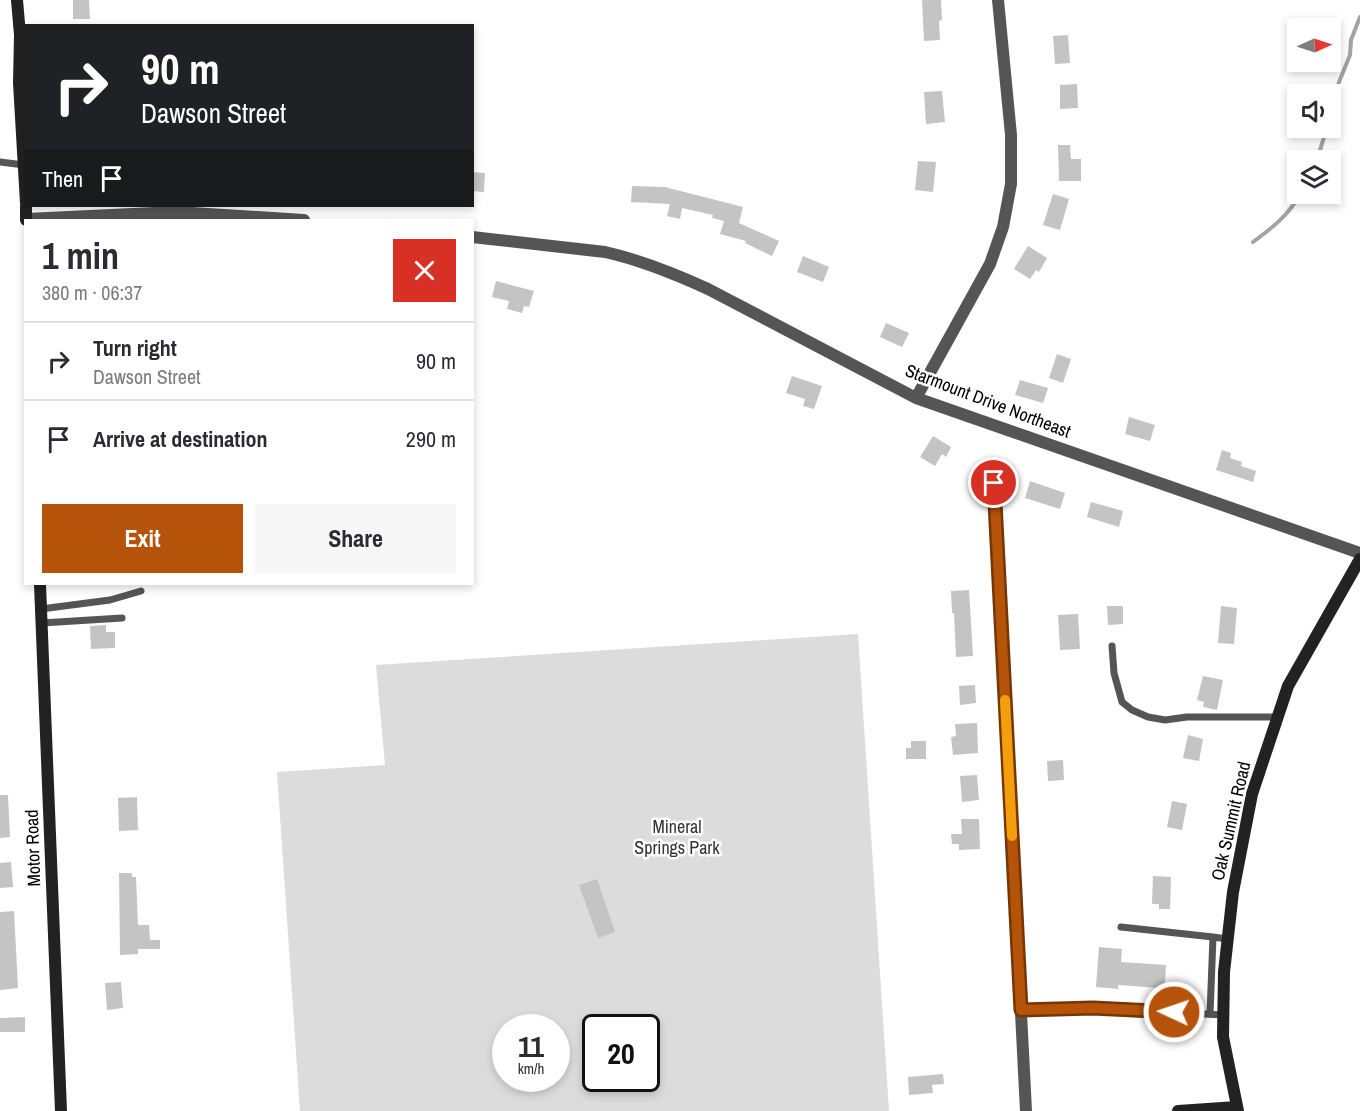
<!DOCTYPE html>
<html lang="en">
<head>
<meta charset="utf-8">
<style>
	:root { --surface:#fff; --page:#f7f7f7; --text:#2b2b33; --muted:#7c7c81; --line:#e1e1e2; --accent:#b45309 }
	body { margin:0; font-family:"Archivo Narrow",sans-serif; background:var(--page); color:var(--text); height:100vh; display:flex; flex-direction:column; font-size:22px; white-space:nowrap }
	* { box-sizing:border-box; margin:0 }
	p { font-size:20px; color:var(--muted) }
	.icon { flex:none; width:33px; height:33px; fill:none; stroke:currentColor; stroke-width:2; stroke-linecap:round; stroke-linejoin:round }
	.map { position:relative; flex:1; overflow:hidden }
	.drawer { position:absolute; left:24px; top:219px; width:450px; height:366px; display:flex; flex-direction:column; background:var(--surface); border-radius:0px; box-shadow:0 3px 9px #0003 }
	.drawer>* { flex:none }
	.banner { position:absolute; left:24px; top:24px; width:450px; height:183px; border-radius:0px; box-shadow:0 3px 9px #0003; background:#202124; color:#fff; overflow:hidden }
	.needle { width:39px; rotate:87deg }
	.fabs { position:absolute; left:1287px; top:18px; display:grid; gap:12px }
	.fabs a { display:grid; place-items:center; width:54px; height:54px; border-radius:0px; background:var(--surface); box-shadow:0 3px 9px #0003; font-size:30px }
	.speed { position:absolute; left:492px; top:1014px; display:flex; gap:12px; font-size:30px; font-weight:700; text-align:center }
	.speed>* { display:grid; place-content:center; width:78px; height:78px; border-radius:50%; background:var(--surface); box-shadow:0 3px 9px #0003; line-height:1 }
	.speed small { font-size:15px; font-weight:400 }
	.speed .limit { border:3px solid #111; border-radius:9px; background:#fff; color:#111 }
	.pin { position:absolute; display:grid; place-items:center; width:51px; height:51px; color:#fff; margin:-26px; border:3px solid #fff; border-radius:50%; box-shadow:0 2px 6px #0007 }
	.me { position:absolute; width:66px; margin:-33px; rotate:273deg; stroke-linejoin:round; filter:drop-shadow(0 0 4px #0008) }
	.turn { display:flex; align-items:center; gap:21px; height:126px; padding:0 18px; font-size:27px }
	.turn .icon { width:78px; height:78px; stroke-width:2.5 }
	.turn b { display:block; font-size:42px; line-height:51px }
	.then { display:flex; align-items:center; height:57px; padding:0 18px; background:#0003; gap:12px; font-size:22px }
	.round { display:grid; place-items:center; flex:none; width:63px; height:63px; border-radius:0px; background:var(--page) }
	.headline { display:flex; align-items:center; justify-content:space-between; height:102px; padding:0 18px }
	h1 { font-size:36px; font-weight:800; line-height:45px }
	.cta { display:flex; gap:12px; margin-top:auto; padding:12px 18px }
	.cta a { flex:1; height:69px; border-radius:0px; background:var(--accent); color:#fff; font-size:24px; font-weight:800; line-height:69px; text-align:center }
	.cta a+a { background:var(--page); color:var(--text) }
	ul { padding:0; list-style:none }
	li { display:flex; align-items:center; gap:18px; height:78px; padding:0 18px; border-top:2px solid var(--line) }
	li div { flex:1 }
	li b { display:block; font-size:22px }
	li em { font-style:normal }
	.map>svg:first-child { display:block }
	.green { fill:#dcdcdc; fill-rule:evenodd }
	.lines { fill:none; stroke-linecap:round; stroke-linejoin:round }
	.stream { stroke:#a3a3a3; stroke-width:4 }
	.building { fill:#c4c4c4 }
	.lane { stroke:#555; stroke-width:7 }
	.street { stroke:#555; stroke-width:12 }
	.secondary { stroke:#222; stroke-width:12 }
	.route-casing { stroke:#753606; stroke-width:15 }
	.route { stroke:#b45309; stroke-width:10 }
	.slow { stroke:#f59e0b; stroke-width:10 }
	.labels { text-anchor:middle; stroke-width:5; stroke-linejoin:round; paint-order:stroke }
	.street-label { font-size:18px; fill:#000; stroke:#fff }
	.park-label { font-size:18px; fill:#333; stroke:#fff }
</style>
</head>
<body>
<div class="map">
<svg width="1360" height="1111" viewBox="0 0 1360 1111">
	<rect width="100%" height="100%" fill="#fff"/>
	<path class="green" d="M858,634L889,1111H300L277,772L385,765L376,665ZM506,1028H556V1078H506ZM596,1028H646V1078H596Z"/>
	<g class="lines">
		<path class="stream" d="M1330,117L1339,82L1350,55L1351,40L1360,17
			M1316,160C1322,149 1322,138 1328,128
			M1253,242C1272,228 1289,215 1300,194"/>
	</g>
	<path class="building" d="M73,0H89L90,19H73Z
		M922,0H941L942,20L939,21L940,40L924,41Z
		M1068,35L1070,63L1055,64L1053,36Z
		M1077,84L1078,108L1060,109V85Z
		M942,91L945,122L926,124L924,92Z
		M1058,145H1070L1071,159H1081V181H1059Z
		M918,161L936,162L933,192L915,190Z
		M472,172L485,173L484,192L472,191Z
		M632,186L665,187L743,207L739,223L779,241L772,256L745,243L746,241L720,234L724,221L712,218L713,215L682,208L680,219L667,216L670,204L631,202Z
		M1053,194L1069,199L1060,230L1043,225Z
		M1028,246L1047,258L1039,272L1036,270L1030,279L1014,269Z
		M803,256L829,267L823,282L797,272Z
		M496,281L534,291L529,307L524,306L522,313L507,309L509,301L492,297Z
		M886,323L909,333L902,347L880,337Z
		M1057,354L1071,359L1063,383L1049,378Z
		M792,376L822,386L814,409L803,406L805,399L786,393Z
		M1020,380L1048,388L1043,403L1015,395Z
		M1129,417L1155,425L1150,441L1125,434Z
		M933,436L951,447L946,457L942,454L935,466L920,457Z
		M1222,450L1231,453L1230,458L1242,462L1241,466L1256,471L1253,482L1216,470Z
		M1030,481L1065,493L1060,509L1025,498Z
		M1091,502L1123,511L1119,527L1087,517Z
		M969,590L973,656L956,657L954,613H952L951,591Z
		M1107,606H1123V624L1108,625Z
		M1221,606L1237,608L1234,644L1218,643Z
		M1078,614L1080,649L1060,650L1058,615Z
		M106,625V632H115V648L91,649L90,626Z
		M1203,676L1223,680L1217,710L1203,707L1204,702L1197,700Z
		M975,685L976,703L960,705L959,686Z
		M977,723L978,753L953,755L951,737L956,736L955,724Z
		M1188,735L1203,739L1199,761L1183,758Z
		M911,741H926V759H906V748H911Z
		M1063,760L1064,780L1048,781L1047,761Z
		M977,775L979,800L962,802L960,776Z
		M0,795H8L10,837L0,838Z
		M137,797L138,830L119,831L118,798Z
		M1172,801L1187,804L1182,830L1167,827Z
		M961,819H979L980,849L959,850V844H952L951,834H962Z
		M11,862L13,887L0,888V863Z
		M119,873H132V877H136L138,925H149L150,940H160V949H138V954L120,955Z
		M1153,876L1171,877L1170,909H1159V904H1152Z
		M597,879L615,932L598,938L579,885Z
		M14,911L18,988L0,990V912Z
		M1099,947L1122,949L1121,962L1166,965L1165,984H1161L1160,988L1118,985V989L1096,987Z
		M121,982L123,1008L107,1010L105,983Z
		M25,1017V1032H0V1018Z
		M943,1074L944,1084L932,1085L933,1093L909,1095L908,1077Z"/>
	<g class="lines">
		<path class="lane" d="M0,162L24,165
			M41,609L110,600L141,591
			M42,623L122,618
			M1112,646L1114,673L1122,702L1132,710L1148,717L1165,720L1187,717H1277
			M1121,927L1213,937
			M1021,1010L1093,1008L1223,1015
			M1210,1014L1213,937L1227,939"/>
		<path class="street" d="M26,219L154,213H192L304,220
			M472,237L605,252C641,260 675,274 708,289L916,398L1360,553
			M916,398L990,264L1003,227L1011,184V135L998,0
			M994,484L1026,1111"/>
		<path class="secondary" d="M17,0L20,35L19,83L26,203
			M26,206V220
			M40,584L61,1111
			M1178,1111L1237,1107
			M1238,1111L1223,1037L1224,972L1233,892L1252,794L1288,686L1360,559"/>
	</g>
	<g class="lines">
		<defs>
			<path id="route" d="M994,483L1021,1010L1093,1008L1174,1012"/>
		</defs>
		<use href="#route" class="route-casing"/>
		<use href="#route" class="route"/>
		<path class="slow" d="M1005,700L1012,836"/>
	</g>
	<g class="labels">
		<g class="street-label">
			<text transform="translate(988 401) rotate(21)" y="6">Starmount Drive Northeast</text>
			<text transform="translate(1231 821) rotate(-77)" y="6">Oak Summit Road</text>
			<text transform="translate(33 848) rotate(-92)" y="6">Motor Road</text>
		</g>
		<g class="park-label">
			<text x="677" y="833">Mineral<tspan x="677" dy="21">Springs Park</tspan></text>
		</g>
	</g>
</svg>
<div class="fabs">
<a><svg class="needle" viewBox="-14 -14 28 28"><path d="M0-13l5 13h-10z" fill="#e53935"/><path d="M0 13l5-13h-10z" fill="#7c7c81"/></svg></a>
<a><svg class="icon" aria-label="sound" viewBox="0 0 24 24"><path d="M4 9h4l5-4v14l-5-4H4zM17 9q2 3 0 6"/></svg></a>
<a><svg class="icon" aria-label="layers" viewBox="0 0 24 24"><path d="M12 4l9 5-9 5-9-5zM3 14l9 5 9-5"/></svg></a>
</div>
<div class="speed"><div>11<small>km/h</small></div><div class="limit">20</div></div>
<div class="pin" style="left:994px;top:483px;background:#d93025"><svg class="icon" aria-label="arrive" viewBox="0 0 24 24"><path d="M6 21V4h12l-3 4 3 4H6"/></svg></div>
<svg class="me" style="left:1174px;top:1012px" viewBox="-20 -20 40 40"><circle r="17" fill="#b45309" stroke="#fff" stroke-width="3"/><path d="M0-11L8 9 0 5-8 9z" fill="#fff"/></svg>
<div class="banner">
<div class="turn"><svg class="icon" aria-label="right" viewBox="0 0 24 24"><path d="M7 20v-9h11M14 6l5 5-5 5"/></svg><div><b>90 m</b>Dawson Street</div></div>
<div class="then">Then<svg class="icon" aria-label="arrive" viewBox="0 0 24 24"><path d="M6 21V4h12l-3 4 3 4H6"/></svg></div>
</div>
<section class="drawer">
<div class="headline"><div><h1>1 min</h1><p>380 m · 06:37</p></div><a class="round" style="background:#d93025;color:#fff"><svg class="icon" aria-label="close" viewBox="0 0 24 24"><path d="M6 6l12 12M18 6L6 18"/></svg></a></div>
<ul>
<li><svg class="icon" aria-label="right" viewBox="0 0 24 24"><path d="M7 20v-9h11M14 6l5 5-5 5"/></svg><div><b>Turn right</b><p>Dawson Street</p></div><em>90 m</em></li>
<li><svg class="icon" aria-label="arrive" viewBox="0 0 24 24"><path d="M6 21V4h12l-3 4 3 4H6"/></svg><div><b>Arrive at destination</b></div><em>290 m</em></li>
</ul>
<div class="cta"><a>Exit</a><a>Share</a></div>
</section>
</div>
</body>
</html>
